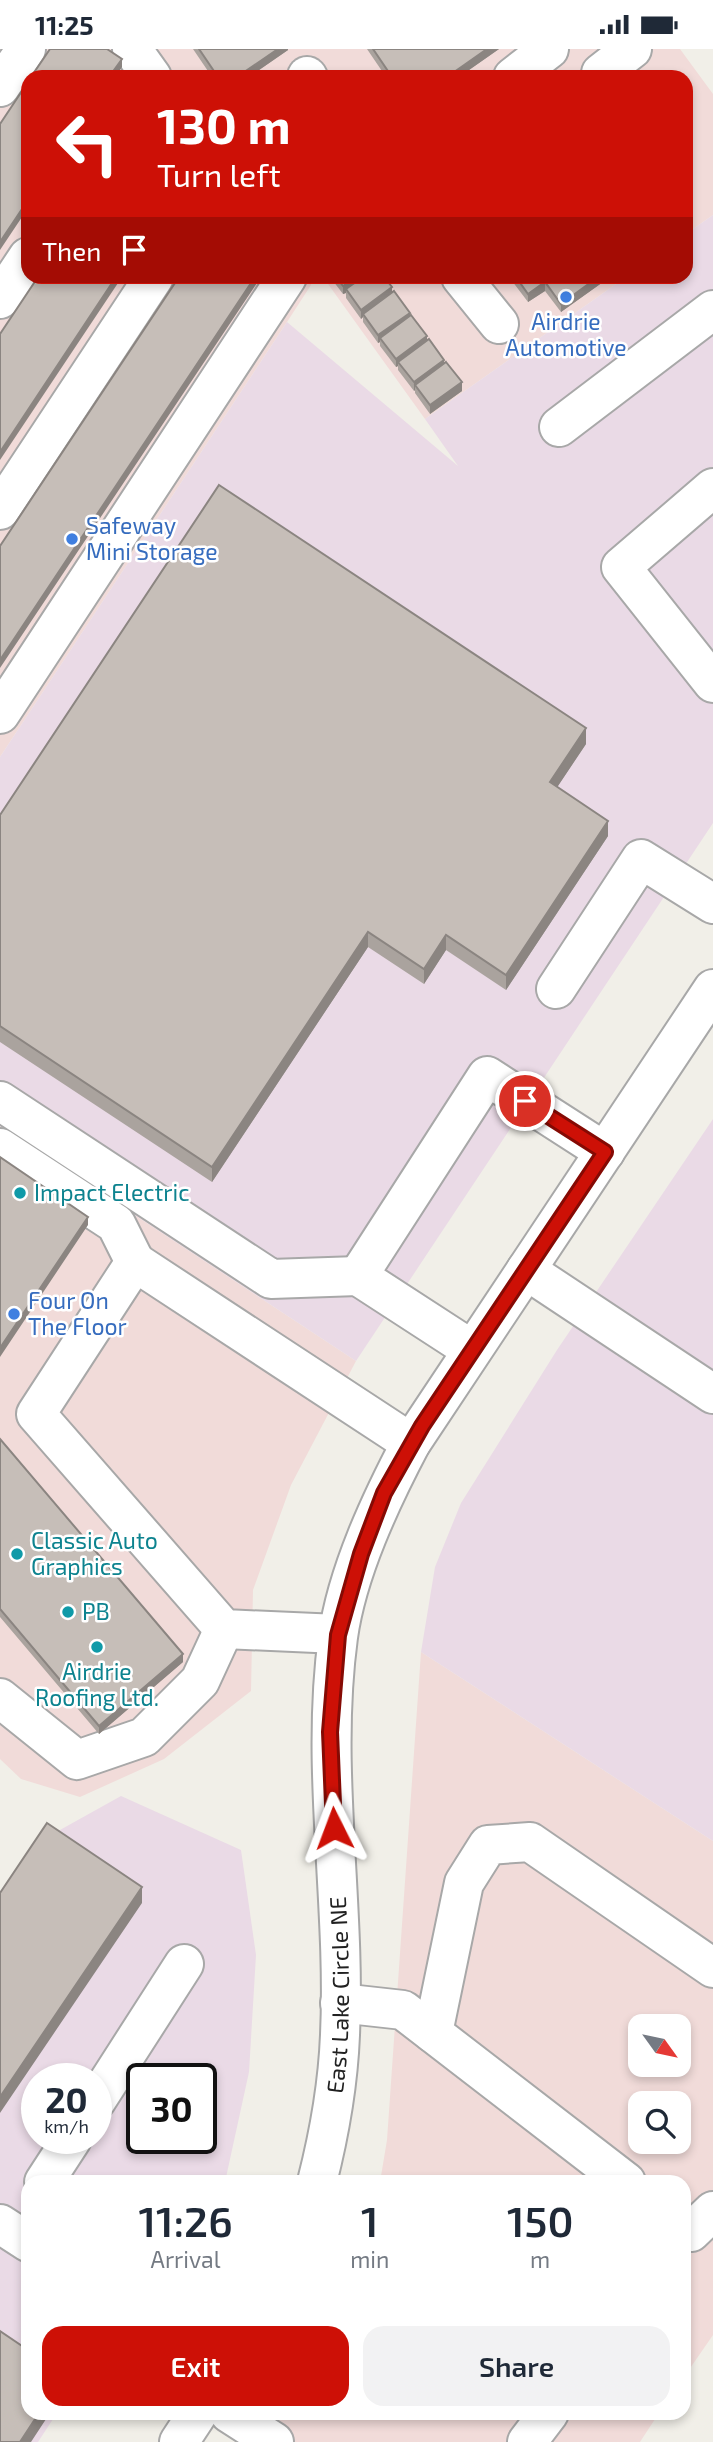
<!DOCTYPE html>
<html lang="en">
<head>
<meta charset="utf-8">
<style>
	:root { --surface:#fff; --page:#f2f2f3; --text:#1f2937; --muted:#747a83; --accent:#cd1006 }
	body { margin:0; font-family:"Exo 2",sans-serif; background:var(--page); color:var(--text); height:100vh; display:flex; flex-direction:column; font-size:26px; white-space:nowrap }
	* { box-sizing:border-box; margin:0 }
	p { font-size:23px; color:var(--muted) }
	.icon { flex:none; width:38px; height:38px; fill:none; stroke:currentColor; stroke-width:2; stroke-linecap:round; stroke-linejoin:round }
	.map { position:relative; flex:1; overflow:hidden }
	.panel { position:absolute; left:21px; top:2126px; width:670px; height:245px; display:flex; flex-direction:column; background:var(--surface); border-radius:21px; box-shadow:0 4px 10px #0003 }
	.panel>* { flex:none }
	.hud { position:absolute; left:21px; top:21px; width:672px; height:214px; border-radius:21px; box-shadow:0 4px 10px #0003; background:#cd1006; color:#fff; overflow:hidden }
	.needle { width:46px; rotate:123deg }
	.fabs { position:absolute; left:628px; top:1965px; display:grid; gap:14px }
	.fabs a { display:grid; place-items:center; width:63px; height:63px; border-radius:14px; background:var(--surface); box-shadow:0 4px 10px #0003; font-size:35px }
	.speed { position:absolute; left:21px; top:2014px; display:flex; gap:14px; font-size:35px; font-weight:700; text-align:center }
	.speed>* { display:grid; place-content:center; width:91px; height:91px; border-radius:50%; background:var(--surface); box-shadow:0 4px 10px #0003; line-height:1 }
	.speed small { font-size:18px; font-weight:400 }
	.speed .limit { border:4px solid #111; border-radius:10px; background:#fff; color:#111 }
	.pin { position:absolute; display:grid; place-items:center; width:60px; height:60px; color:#fff; margin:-30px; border:4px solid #fff; border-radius:50%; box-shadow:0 2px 7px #0007 }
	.me { position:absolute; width:77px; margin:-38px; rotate:357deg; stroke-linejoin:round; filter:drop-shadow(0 0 5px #0008) }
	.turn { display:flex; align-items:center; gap:24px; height:147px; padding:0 21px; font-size:32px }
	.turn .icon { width:91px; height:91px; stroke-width:2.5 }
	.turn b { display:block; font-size:49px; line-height:60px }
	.then { display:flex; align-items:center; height:66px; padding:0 21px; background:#0003; gap:14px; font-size:26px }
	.eta { display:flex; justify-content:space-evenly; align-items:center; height:119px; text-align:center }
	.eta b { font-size:42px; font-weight:600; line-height:49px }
	.primary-button { display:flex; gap:14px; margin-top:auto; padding:14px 21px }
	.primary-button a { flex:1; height:80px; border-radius:21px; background:var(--accent); color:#fff; font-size:28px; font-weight:600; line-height:80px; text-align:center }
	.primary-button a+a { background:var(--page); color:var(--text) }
	.status { display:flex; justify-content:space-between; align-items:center; height:49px; padding:0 35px; background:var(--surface); direction:ltr }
	.status svg { height:19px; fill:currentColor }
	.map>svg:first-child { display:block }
	.commercial { fill:#f1dbd9; fill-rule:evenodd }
	.industrial { fill:#eadae6; fill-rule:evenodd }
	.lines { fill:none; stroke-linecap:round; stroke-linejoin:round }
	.minor-casing { stroke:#a8a8a8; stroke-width:42 }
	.minor { stroke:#fff; stroke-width:38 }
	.wall { fill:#aaa39e }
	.shaded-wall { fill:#8b8581 }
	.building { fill:#c6beb8; stroke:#8b8581; stroke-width:2 }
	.route-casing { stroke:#850a04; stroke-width:18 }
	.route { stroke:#cd1006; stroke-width:12 }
	.shop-dot { fill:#3f7fe0; stroke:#fff; stroke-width:2.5 }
	.culture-dot { fill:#0f9aa8; stroke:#fff; stroke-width:2.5 }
	.labels { text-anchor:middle; stroke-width:5; stroke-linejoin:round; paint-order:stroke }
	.shop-label { font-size:23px; fill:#366cbe; stroke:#fff; text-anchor:start }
	.culture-label { font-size:23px; fill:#0d838f; stroke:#fff; text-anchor:start }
	.street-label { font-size:23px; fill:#212121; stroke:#fff }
</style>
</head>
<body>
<div class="status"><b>11:25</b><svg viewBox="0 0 49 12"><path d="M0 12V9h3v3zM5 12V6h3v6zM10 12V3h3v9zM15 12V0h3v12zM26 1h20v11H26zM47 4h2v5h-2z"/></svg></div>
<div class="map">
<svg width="713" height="2393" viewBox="0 0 713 2393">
	<rect width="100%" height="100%" fill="#f1efe8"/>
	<path class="commercial" d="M0,0H680L713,45V166L686,185V28H28V228H312L311,236L287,273L0,708Z
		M323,228H626L425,370Z
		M0,1077L356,1312L291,1436L253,1541L251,1642L164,1710L80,1748L21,1730L0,1710Z
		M421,1603L713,1792V2286L684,2328V2133H380L387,2091ZM640,1978H679V2016H640ZM640,2054H679V2093H640Z
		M256,2364H659L640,2393H237Z"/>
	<path class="industrial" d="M713,166V774L356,1312L0,1077V708L287,273L458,417L425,370L626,228H686V185Z
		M713,1070V1792L421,1603L435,1518L461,1454L557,1301Z
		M121,1747L241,1801L256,1906L249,2023L225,2133H28V2364H57L38,2393H0V1846L33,1796ZM37,2030H96V2090H37ZM142,2030H201V2090H142Z"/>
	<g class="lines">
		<defs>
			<g id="minor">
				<path d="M132,0L152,28"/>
				<path d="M601,24L632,0"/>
				<path d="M307,27L308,28"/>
				<path d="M513,28L549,0"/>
				<path d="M0,38L26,0"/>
				<path d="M461,228L499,275"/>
				<path d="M0,250L28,208"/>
				<path d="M559,378L713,261"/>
				<path d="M713,439L621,518L713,634"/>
				<path d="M0,461L154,228"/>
				<path d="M0,665L287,228"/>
				<path d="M556,940L641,810L713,855"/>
				<path d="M0,1052L271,1230L358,1227"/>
				<path d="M0,1099L116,1175L135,1213"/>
				<path d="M526,1221L713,1345"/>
				<path d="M472,1301L358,1227L487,1027L605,1103"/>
				<path d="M338,1585L224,1580L36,1365L135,1213L411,1394"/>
				<path d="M0,1649L77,1711L144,1688L200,1632L224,1580"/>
				<path d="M340,1954L403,1961L626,2133"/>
				<path d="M433,1984L464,1834L488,1796L530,1793L713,1919"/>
				<path d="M96,2052L184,1915"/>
				<path d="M44,2133L72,2090"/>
				<path id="s1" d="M317,2133C329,2086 338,2036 340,1986C346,1853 320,1720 338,1588C347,1523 381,1451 411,1394L713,940"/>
				<path d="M0,2175L28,2193"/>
				<path d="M684,2178L691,2183L713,2162"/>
				<path d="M229,2364L274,2393"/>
				<path d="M179,2393L198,2364"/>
				<path d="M527,2393L549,2364"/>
			</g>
		</defs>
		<use href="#minor" class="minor-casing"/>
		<use href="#minor" class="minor"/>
	</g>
	<path class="wall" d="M193,0H288V1L249,28H212Z
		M367,0H499L459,28H386Z
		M330,228H384L392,244L444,315L462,342L430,365L415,344V341L414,342L398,321V317L396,318L380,297V293L378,294L363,273V268L361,270L346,249V244L343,245Z
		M509,228H610L561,263L545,242L528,253Z
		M586,695L557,738L608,787L506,941L446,901L424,935L368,898L212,1133L0,993V766Z
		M0,1390L183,1613L99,1685L0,1568Z
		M495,2364H506L503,2370Z"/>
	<path class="shaded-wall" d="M278,0H288V1L249,28H237Z
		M487,0H499L459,28H447Z
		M122,10V18L115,28H109Z
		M28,151V159L0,201V193Z
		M116,228H122L0,411V403Z
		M255,228H261L0,619V611Z
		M356,228H368L346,240V244L343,245V237Z
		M598,228H610L561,263V255Z
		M545,233V242L528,253V245Z
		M392,238V247L363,265V268L361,270V261Z
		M410,264V272L380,289V293L378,294V286Z
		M427,287V296L398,313V317L396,318V310Z
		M444,311V319L415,336V341L414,342V333Z
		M462,333V342L430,365V356Z
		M586,679V695L550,749V733Z
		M608,772V787L506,941V926Z
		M368,883V898L212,1133V1118Z
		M446,886V901L424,935V920Z
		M88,1168V1176L0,1308V1299Z
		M183,1605V1613L99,1685V1677Z
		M142,1838V1854L0,2064V2048Z
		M39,2364H50L31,2393H20Z"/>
	<path class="building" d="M50,0H107L122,10L109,28H31Z
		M199,0H278L237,28H218Z
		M373,0H487L447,28H392Z
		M28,33V151L0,193V75Z
		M38,228H116L0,403V285Z
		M179,228H255L0,611V497Z
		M336,228H356L343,237Z
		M363,228H384L392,238L361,261L346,240Z
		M516,228H598L561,255L545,233L528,245Z
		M394,242L410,264L378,286L363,265Z
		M411,266L427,287L396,310L380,289Z
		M429,290L444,311L414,333L398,313Z
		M446,313L462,333L430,356L415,336Z
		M219,436L586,679L550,733L608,772L506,926L446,886L424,920L368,883L212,1118L0,977V766Z
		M0,1108L88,1168L0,1299Z
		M0,1390L183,1605L99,1677L0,1560Z
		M47,1774L142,1838L0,2048V1844Z
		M0,2282L28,2301V2364H39L20,2393H0Z"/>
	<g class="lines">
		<defs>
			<path id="route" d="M334,1779L330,1683L338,1586L361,1505L384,1444L422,1377L605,1103L525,1052"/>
		</defs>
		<use href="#route" class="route-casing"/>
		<use href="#route" class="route"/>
	</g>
	<g class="shop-dot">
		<circle cx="566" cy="248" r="7"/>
		<circle cx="72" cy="490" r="7"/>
		<circle cx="14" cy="1265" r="7"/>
	</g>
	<g class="culture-dot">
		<circle cx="20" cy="1144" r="7"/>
		<circle cx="17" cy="1505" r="7"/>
		<circle cx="68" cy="1563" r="7"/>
		<circle cx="97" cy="1598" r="7"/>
	</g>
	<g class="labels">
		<g class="shop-label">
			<text x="566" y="281" text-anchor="middle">Airdrie<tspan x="566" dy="26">Automotive</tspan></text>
			<text x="86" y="485">Safeway<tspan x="86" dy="26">Mini Storage</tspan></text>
			<text x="28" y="1260">Four On<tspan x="28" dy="26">The Floor</tspan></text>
		</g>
		<g class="culture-label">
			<text x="34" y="1152">Impact Electric</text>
			<text x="31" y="1500">Classic Auto<tspan x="31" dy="26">Graphics</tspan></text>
			<text x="82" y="1571">PB</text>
			<text x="97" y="1631" text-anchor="middle">Airdrie<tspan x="97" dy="26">Roofing Ltd.</tspan></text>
		</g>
		<g class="street-label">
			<text dy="8" stroke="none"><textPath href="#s1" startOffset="189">East Lake Circle NE</textPath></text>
		</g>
	</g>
</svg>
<div class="fabs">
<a><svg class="needle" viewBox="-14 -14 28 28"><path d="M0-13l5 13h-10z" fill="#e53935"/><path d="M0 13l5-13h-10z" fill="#747a83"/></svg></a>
<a><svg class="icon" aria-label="search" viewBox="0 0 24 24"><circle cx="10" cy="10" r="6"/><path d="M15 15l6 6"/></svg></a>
</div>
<div class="speed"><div>20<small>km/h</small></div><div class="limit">30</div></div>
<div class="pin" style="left:525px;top:1052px;background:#d93025"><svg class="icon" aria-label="arrive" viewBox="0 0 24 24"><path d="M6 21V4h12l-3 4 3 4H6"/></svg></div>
<svg class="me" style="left:334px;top:1779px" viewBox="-20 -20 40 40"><path d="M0-17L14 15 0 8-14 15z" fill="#cd1006" stroke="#fff" stroke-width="4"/></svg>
<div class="hud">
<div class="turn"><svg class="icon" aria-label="left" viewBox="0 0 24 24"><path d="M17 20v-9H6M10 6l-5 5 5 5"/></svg><div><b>130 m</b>Turn left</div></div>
<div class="then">Then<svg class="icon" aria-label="arrive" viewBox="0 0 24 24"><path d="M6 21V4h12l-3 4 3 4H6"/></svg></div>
</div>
<section class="panel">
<div class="eta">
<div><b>11:26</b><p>Arrival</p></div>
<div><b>1</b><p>min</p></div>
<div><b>150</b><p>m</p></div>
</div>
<div class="primary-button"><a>Exit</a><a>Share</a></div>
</section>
</div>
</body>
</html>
